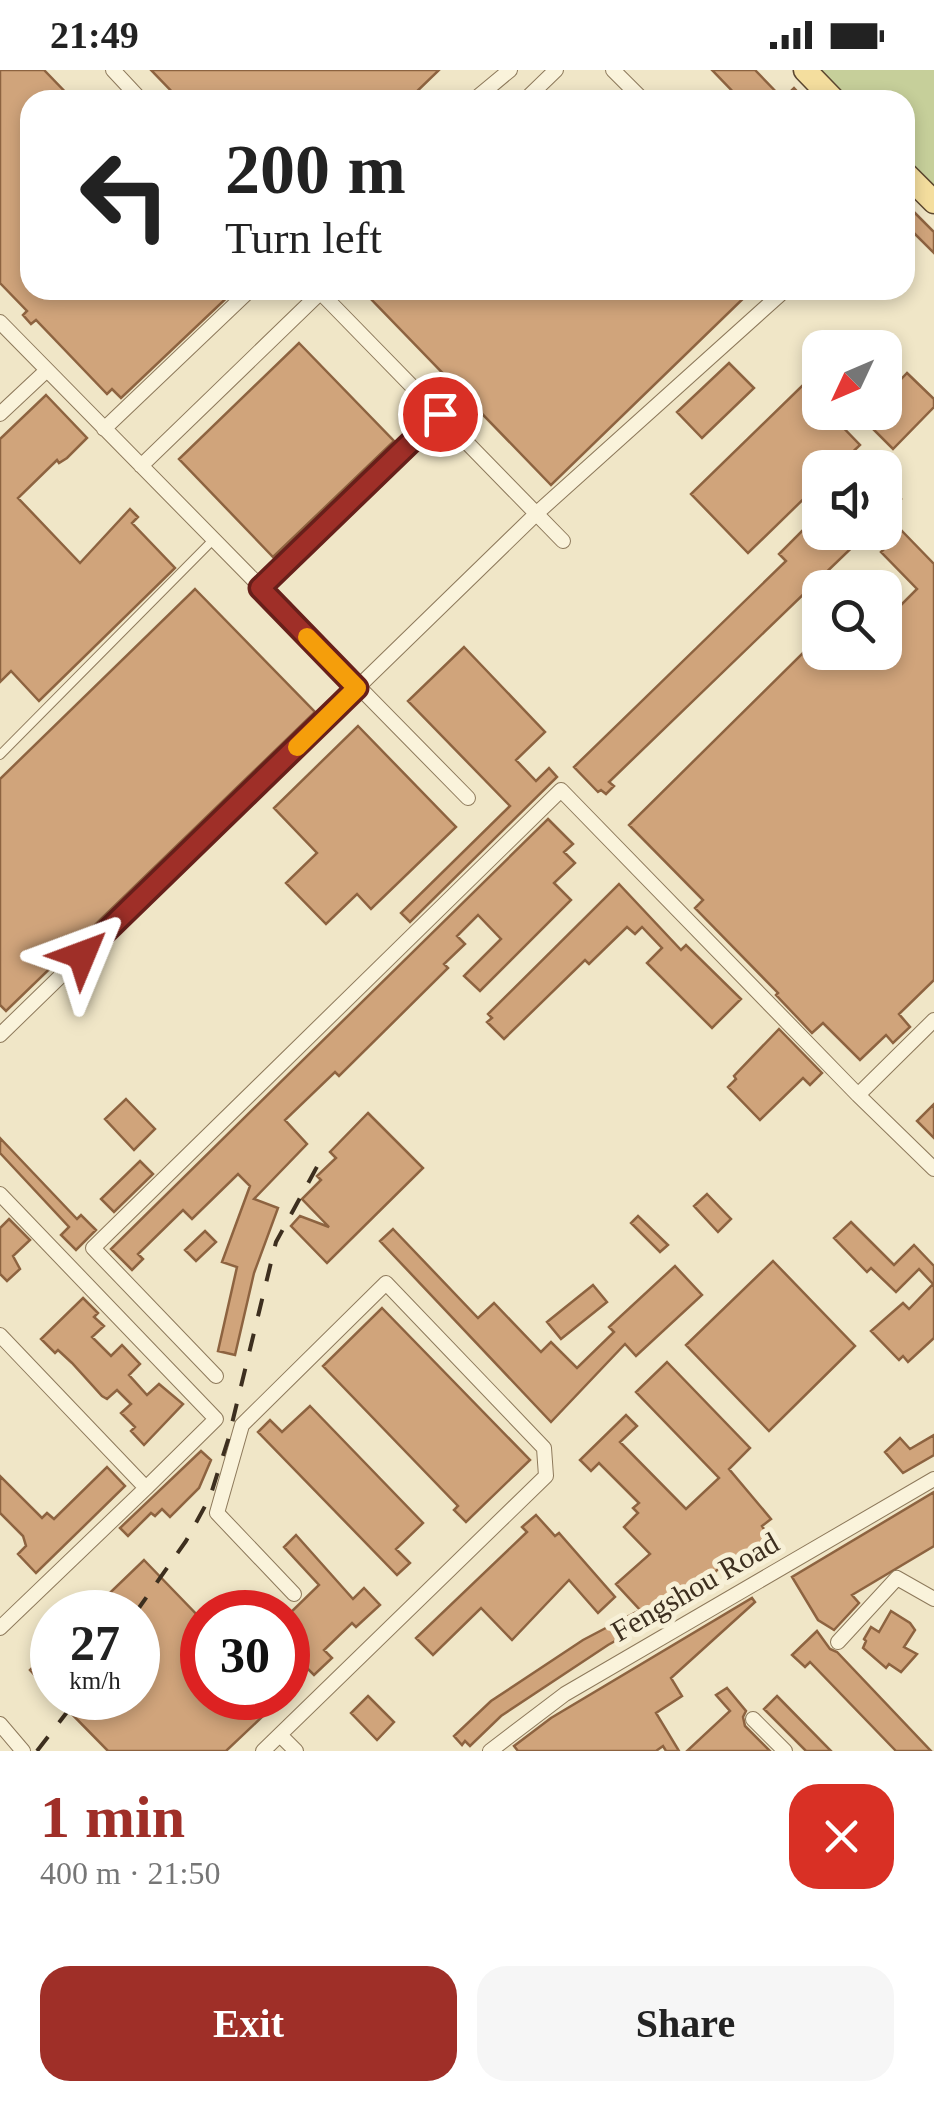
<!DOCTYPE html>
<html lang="en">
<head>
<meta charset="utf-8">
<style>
	:root { --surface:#fff; --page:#f6f6f6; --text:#222; --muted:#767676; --accent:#9f2f28 }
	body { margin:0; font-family:"Times New Roman",serif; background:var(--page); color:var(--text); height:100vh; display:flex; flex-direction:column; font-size:38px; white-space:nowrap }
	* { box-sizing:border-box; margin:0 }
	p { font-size:32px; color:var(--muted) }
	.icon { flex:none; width:55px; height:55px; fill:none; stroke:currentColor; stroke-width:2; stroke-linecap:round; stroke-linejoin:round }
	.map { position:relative; height:1681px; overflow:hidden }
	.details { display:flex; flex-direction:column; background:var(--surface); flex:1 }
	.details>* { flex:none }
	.top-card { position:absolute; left:20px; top:20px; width:895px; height:210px; border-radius:30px; box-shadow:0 5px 15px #0003; background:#fff; color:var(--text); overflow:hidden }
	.needle { width:65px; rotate:226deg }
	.fabs { position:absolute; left:802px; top:260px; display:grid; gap:20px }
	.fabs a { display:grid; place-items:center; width:100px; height:100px; border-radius:20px; background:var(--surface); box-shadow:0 5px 15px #0003; font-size:50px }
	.speed { position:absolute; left:30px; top:1520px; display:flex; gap:20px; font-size:50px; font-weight:700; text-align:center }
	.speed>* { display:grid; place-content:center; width:130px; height:130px; border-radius:50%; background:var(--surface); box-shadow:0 5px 15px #0003; line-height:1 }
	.speed small { font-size:25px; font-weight:400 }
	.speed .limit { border:15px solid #d22; background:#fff; color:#111 }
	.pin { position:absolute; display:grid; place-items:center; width:85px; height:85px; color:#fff; margin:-42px; border:5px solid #fff; border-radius:50%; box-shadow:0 2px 10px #0007 }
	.me { position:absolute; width:110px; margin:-55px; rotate:46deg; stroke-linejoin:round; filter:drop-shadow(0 0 8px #0008) }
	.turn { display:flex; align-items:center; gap:35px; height:210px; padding:0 40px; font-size:45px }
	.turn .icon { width:130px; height:130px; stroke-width:2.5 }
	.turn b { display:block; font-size:70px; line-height:85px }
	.round { display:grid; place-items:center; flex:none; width:105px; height:105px; border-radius:30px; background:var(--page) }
	.overview { display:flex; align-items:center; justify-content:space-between; height:170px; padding:0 40px }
	h1 { font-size:60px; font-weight:700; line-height:75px; color:var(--accent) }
	.action { display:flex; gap:20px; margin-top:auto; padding:20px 40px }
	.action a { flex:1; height:115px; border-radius:30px; background:var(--accent); color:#fff; font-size:40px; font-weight:700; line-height:115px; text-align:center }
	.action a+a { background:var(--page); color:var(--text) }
	.status { display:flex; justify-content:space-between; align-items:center; height:70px; padding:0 50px; background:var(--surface); direction:ltr }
	.status svg { height:28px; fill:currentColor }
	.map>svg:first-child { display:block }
	.green { fill:#c6cf9a }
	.building { fill:#d0a47b; stroke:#8d6340; stroke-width:2.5 }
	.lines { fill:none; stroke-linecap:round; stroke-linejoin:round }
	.service-casing { stroke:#8d795b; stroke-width:10 }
	.minor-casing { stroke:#8d795b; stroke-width:16 }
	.primary-casing { stroke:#5b462f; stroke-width:25 }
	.service { stroke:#faf3db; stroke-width:8 }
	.minor { stroke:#faf3db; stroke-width:14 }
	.primary { stroke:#f4de9e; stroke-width:22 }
	.rail { stroke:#3d2f1f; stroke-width:4; stroke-dasharray:18 18; stroke-linecap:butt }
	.route-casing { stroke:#671f1a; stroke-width:25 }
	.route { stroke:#9f2f28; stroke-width:18 }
	.slow { stroke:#f59e0b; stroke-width:18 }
	.labels { text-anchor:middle; stroke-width:10; stroke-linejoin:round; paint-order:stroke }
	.street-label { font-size:30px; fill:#3d2f1f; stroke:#f7f0d7 }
</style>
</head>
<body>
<div class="status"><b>21:49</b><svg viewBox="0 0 49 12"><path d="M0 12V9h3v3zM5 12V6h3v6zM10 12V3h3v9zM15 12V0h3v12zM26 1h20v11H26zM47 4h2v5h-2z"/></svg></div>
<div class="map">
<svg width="934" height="1681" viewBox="0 0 934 1681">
	<rect width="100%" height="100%" fill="#f0e6c7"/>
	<path class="green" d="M815,0H934V120L905,91V30H845Z"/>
	<path class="building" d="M0,0H44L73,30H30V220H235L121,328L112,319L107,324L36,250L31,254L23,245L27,241L0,213Z
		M151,0H439L408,30H180Z
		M712,0H755L783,29L794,18L805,30H741Z
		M905,133L934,162V183L914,163L905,172Z
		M379,220H752L551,415L370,228Z
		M299,273L394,371L273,487L179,389Z
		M729,293L754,318L702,368L677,342Z
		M907,303L934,329V337L893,379L856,342H885V326Z
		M802,316L820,334V342H828L860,375L836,398H820V413L748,483L691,424Z
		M46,325L87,368L67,388L59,393L57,390L18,428L80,493L130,439L138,447L132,453L175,498L39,631L11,601L0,612V369Z
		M885,412L901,429L885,445Z
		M820,443V462H868L609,712L614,716L606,724L601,720L598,722L574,697L786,491L779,484Z
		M902,461L934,494V910L899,944L910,957L893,973L886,965L860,990L823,953L812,963L776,925L778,923L695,838L703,830L629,755L812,574L834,597L848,582H885V551L917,519L881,482Z
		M195,519L315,642L6,941L0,935V709Z
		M464,577L545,662L516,690L536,711L549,698L557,707L410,852L401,843L510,736L408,631Z
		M358,656L456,757L371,839L357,824L326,854L286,813L317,783L274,738Z
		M548,749L573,774L564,782L575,793L554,813L571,830L480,921L464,906L501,869L478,845L457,866L465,874L444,894L448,898L339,1006L335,1002L285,1050L307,1074L254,1129L278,1138L254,1203L235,1285L218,1281L237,1197L222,1192L250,1116L238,1104L192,1149L183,1140L138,1184L143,1189L132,1200L111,1179Z
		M619,814L681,880L686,875L741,929L712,958L647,893L662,878L642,857L635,864L627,857L589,894L585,890L504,969L487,952L492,948L488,944Z
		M779,959L822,1003L810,1015L803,1008L760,1050L728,1017L736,1009L734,1006Z
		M126,1029L155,1059L134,1080L105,1049Z
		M934,1034V1068L917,1051Z
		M368,1043L423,1098L327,1193L291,1156L300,1146L329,1157L302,1129L321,1110L317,1106L336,1088L330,1082Z
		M0,1068L77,1149L81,1145L96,1160L76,1180L61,1165L69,1157L0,1083Z
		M140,1091L153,1104L114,1142L101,1129Z
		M707,1124L731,1149L718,1162L694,1136Z
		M638,1146L668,1175L660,1182L631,1153Z
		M9,1149L30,1170L13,1186L20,1199L7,1211L0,1204V1158Z
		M851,1152L894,1195L914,1175L934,1196V1268L908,1292L903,1286L899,1290L871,1261L903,1233L909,1239L933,1214L919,1199L896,1222L871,1198L867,1202L834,1168Z
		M393,1159L478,1248L494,1233L541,1282L551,1272L577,1298L614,1262L609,1257L675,1196L702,1225L636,1286L625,1274L551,1352L380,1171Z
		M205,1161L216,1172L196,1191L185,1180Z
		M773,1191L855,1276L769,1361L686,1275Z
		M593,1215L607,1232L561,1269L547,1252Z
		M83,1228L98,1243L94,1247L104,1256L92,1267L111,1286L122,1275L140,1294L129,1305L147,1325L159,1314L183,1334L144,1375L131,1361L135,1357L121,1343L131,1334L117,1320L107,1329L102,1326L72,1293L58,1280L55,1283L41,1269Z
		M382,1238L530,1390L466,1452L454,1440L458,1436L323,1296Z
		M667,1292L750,1378L729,1399L771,1449L762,1456L776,1479L735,1503L727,1490L699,1518L702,1522L608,1575L501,1646L470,1676L465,1671L462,1675L454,1666L491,1631L583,1570L640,1540L616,1514L650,1484L624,1457L638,1443L633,1438L639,1433L599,1393L591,1401L580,1390L626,1345L637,1356L620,1372L686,1439L719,1408L636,1322Z
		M310,1336L423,1453L396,1479L410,1493L397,1505L258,1362L270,1350L282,1362Z
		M934,1365V1385L903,1403L885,1382L900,1368L910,1379Z
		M201,1381L211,1390L199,1418L170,1447L162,1439L155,1446L151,1443L128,1466L120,1458Z
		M107,1397L125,1416L36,1503L18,1484L26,1476L23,1466L0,1443V1406L42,1448L47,1443L54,1449Z
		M934,1422V1476L852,1525L859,1533L834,1560L818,1550L792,1507Z
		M536,1445L555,1466L559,1463L615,1527L598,1543L569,1510L512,1570L481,1538L433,1585L416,1568L527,1462L522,1457Z
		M296,1465L353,1529L364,1518L380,1535L356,1557L352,1553L324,1580L332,1588L314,1605L306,1597L296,1606L288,1597V1545L319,1515L284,1477Z
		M144,1490L202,1550V1628H282L226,1681H108L56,1628H138V1542H90Z
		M752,1528L755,1532L671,1608L682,1626L656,1643L679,1681H666L663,1676L656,1681H518L514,1676L551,1648Z
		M891,1541L910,1553L915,1560L904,1577L917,1584L901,1602L889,1594L886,1598L863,1578L866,1571L864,1569L871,1557L879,1562Z
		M817,1561L830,1579L837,1582L931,1681H896L810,1592L805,1597L792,1585Z
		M52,1578V1624L30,1600Z
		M727,1618L746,1641L743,1647L745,1656L770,1681H687L730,1641L716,1625Z
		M368,1626L394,1652L377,1670L351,1643Z
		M777,1626L831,1681H806L764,1639Z"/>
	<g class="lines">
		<defs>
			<path id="service" d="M260,518L440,343
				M0,685L213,470"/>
			<path id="minor" d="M113,0L141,30
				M613,0L643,30
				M474,30L510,0
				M525,30L556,0
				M318,220L563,471
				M0,252L468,728
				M0,344L47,300
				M104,359L250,220
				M141,396L323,220
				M934,950L858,1025L934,1099
				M0,965L537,443L785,220
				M0,1124L216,1349L146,1418
				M0,1265L146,1418L0,1558
				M216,1306L93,1178L561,720L858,1025
				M838,1572L897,1508L934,1529
				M753,1649L785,1681
				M0,1654L23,1681
				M280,1665L296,1681
				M263,1681L546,1406L544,1378L386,1213L242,1355L217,1443L294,1524
				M490,1681L565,1624L934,1409"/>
			<path id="primary" d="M805,0L834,30
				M905,103L934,132"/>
		</defs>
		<use href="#service" class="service-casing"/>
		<use href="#minor" class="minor-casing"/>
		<use href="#primary" class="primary-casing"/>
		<use href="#service" class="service"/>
		<use href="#minor" class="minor"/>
		<use href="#primary" class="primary"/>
		<path class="rail" d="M136,1542L186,1471L210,1427L228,1370L276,1172L319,1093
			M37,1681L78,1628"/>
	</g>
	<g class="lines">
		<defs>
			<path id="route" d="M82,885L357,618L260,518L440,344"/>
		</defs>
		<use href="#route" class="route-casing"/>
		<use href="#route" class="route"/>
		<path class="slow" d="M297,677L357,618L307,567"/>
	</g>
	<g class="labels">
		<g class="street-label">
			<text transform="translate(695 1517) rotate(-30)" y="10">Fengshou Road</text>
		</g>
	</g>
</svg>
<div class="fabs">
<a><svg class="needle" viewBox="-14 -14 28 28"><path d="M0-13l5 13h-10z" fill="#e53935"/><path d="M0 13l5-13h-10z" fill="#767676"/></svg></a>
<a><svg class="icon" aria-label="sound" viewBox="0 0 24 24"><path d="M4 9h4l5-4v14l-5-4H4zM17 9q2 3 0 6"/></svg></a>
<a><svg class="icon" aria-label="search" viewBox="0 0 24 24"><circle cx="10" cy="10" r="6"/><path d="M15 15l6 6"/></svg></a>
</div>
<div class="speed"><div>27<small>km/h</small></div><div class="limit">30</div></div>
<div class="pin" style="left:440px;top:344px;background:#d93025"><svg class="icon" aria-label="arrive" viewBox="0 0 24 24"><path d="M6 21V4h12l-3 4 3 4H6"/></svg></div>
<svg class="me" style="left:82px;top:885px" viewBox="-20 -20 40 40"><path d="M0-17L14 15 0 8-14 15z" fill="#9f2f28" stroke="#fff" stroke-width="4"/></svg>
<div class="top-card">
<div class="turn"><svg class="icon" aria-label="left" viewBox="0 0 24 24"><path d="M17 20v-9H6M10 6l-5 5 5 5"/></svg><div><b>200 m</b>Turn left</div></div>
</div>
</div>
<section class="details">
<div class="overview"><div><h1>1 min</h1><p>400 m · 21:50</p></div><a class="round" style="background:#d93025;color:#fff"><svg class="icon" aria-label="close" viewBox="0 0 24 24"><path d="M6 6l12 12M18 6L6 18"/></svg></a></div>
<div class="action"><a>Exit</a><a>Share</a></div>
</section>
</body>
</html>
